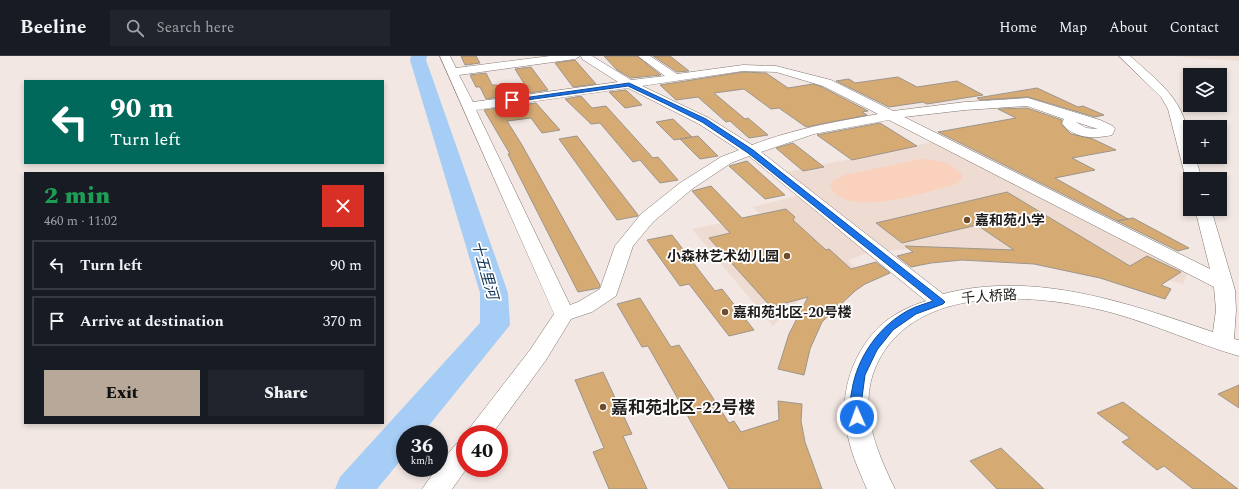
<!DOCTYPE html>
<html lang="en">
<head>
<meta charset="utf-8">
<style>
	:root { --surface:#171b24; --page:#20242c; --text:#f1f3f6; --muted:#9ea1a6; --line:#363941; --accent:#b7a899 }
	body { margin:0; font-family:Spectral,"Noto Sans SC",serif; background:var(--page); color:var(--text); height:100vh; display:flex; flex-direction:column; font-size:15px; white-space:nowrap }
	* { box-sizing:border-box; margin:0 }
	p { font-size:13px; color:var(--muted) }
	.icon { flex:none; width:22px; height:22px; fill:none; stroke:currentColor; stroke-width:2; stroke-linecap:round; stroke-linejoin:round }
	.map { position:relative; flex:1; overflow:hidden }
	.side { position:absolute; left:24px; top:116px; width:360px; height:252px; display:flex; flex-direction:column; background:var(--surface); border-radius:0px; box-shadow:0 2px 6px #0003 }
	.side>* { flex:none }
	.hud { position:absolute; left:24px; top:24px; width:360px; height:84px; border-radius:0px; box-shadow:0 2px 6px #0003; background:#00695c; color:#fff; overflow:hidden }
	.fabs { position:absolute; left:1183px; top:12px; display:grid; gap:8px }
	.fabs a { display:grid; place-items:center; width:44px; height:44px; border-radius:0px; background:var(--surface); box-shadow:0 2px 6px #0003; font-size:20px }
	.speed { position:absolute; left:396px; top:369px; display:flex; gap:8px; font-size:20px; font-weight:700; text-align:center }
	.speed>* { display:grid; place-content:center; width:52px; height:52px; border-radius:50%; background:var(--surface); box-shadow:0 2px 6px #0003; line-height:1 }
	.speed small { font-size:10px; font-weight:400 }
	.speed .limit { border:6px solid #d22; background:#fff; color:#111 }
	.pin { position:absolute; display:grid; place-items:center; width:34px; height:34px; color:#fff; margin:-17px; border-radius:8px; box-shadow:0 2px 6px #0006 }
	.me { position:absolute; width:44px; margin:-22px; rotate:358deg; stroke-linejoin:round; filter:drop-shadow(0 0 3px #0008) }
	.turn { display:flex; align-items:center; gap:14px; height:84px; padding:0 20px; font-size:18px }
	.turn .icon { width:52px; height:52px; stroke-width:2.5 }
	.turn b { display:block; font-size:28px; line-height:34px }
	.round { display:grid; place-items:center; flex:none; width:42px; height:42px; border-radius:0px; background:var(--page) }
	.summary { display:flex; align-items:center; justify-content:space-between; height:68px; padding:0 20px }
	h1 { font-size:24px; font-weight:800; line-height:30px; color:#1e9e55 }
	.action { display:flex; gap:8px; margin-top:auto; padding:8px 20px }
	.action a { flex:1; height:46px; border-radius:0px; background:var(--accent); color:#111; font-size:16px; font-weight:800; line-height:46px; text-align:center }
	.action a+a { background:var(--page); color:var(--text) }
	ul { padding:0; list-style:none }
	li { display:flex; align-items:center; gap:12px; height:50px; margin:0 8px 6px; padding:0 12px; border:2px solid var(--line); border-radius:0px }
	li div { flex:1 }
	li b { display:block; font-size:15px }
	li em { font-style:normal }
	header { display:flex; align-items:center; gap:24px; box-sizing:border-box; height:56px; padding:0 20px; background:var(--surface); border-bottom:1px solid var(--line) }
	header strong { font-size:19px }
	nav { display:flex; gap:22px; margin-inline-start:auto; font-size:14px }
	.search { width:280px; height:36px; background:var(--page); display:flex; align-items:center; gap:10px; box-sizing:border-box; padding:0 14px; border-radius:0px; color:var(--muted); font-size:15px }
	.map>svg:first-child { display:block }
	.built { fill:#eedcd2 }
	.green { fill:#f9d1bc }
	.lines { fill:none; stroke-linecap:round; stroke-linejoin:round }
	.river { fill:#a6cdf6; fill-rule:evenodd }
	.building { fill:#d6aa73; stroke:#9c958d }
	.minor-casing { stroke:#807671; stroke-width:1 }
	.minor { fill:#fff; fill-rule:evenodd }
	.route { fill:#1a73e8; stroke:#114b97 }
	.poi-dot { fill:#714d27; stroke:#fff; stroke-width:1.5 }
	.labels { text-anchor:middle; stroke-width:3.5; stroke-linejoin:round; paint-order:stroke }
	.poi-label { font-size:14px; font-weight:bold; fill:#201c1a; stroke:#fff; text-anchor:start }
	.street-label { font-size:14px; fill:#201c1a; stroke:#fff }
	.water-label { font-size:15px; font-style:italic; fill:#103354; stroke:#fff }
	.near-poi-label { font-size:17px; font-weight:bold; fill:#201c1a; stroke:#fff; text-anchor:start }
</style>
</head>
<body>
<header>
<strong>Beeline</strong>
<div class="search"><svg class="icon" aria-label="search" viewBox="0 0 24 24"><circle cx="10" cy="10" r="6"/><path d="M15 15l6 6"/></svg>Search here</div>
<nav><a>Home</a><a>Map</a><a>About</a><a>Contact</a></nav>
</header>
<div class="map">
<svg width="1239" height="433" viewBox="0 0 1239 433">
	<rect width="100%" height="100%" fill="#f2e7e2"/>
	<path class="built" d="M1170,0H1239V5Z
		M933,86L1190,212L1183,228L1104,207L1040,196L939,191L871,196L848,204L856,212L824,225L800,244L773,270L692,173L761,159L753,151L807,137L782,117Z"/>
	<path class="green" d="M921,103C936,104 953,106 962,119V123L954,129C928,135 842,165 830,129L832,125L844,119Z"/>
	<g class="lines">
		<path class="river" d="M411,0H427L426,4L508,237L510,269L422,378H405V399L377,433H335L340,421L480,267V237L410,4Z"/>
	</g>
	<path class="building" d="M461,0H476L480,7L465,9Z
		M604,0H637L661,19L631,22L617,14Z
		M653,0H670L689,15L677,16Z
		M575,4L596,28L573,31L555,7Z
		M531,11L548,34L530,37L515,13Z
		M743,16L766,17L788,32L813,28L822,31L868,55L862,56L867,59L806,71L779,52L771,53L744,33L714,37L745,63L748,62L768,79L749,82L730,65L726,66L698,41L676,44L660,29Z
		M486,17L492,29H497L504,40L486,43L480,31H476L470,19Z
		M898,21L917,31L957,25L983,39L927,48L923,46L889,51L836,25L849,23L855,27Z
		M1037,32L1078,51L1083,50L1104,59L1095,61L1028,41L980,44L977,42Z
		M626,34L642,49L625,52L609,36Z
		M581,40L592,52L606,50L653,102L658,101L678,124L660,127L640,104L633,106L600,67L591,68L565,43Z
		M536,47L560,74L542,77L531,62L507,65L522,89L600,229L599,232L578,236L508,98H510L484,54Z
		M1027,52L1062,64L1061,68L1071,78L1093,83L1116,94L1072,102L1095,114L1055,122L1128,163L1117,165L938,76L1016,62L998,53Z
		M673,63L692,81L674,84L656,66Z
		M880,67L917,90L852,104L817,79Z
		M577,80L638,159V160L617,164L559,83Z
		M698,80L718,100L700,103L680,83Z
		M793,87L824,111L803,115L776,92Z
		M747,105L785,139L765,143L729,110Z
		M711,130L742,162L786,153L795,161L793,164L826,194L829,193L851,213L876,206L890,217L865,228L855,235L822,266L810,293L804,319L778,313L789,278L808,241L771,251L709,182L730,177L692,135Z
		M1007,136L1130,210L1147,200L1181,216L1161,229L1171,233L1165,243L1100,222L1034,208L962,204L931,207L911,211L897,200L913,196L905,190L1014,194L977,169L902,187L876,167Z
		M1133,162L1189,192L1178,195L1117,165Z
		M672,179L715,235L722,233L754,274L729,280L689,228L680,230L647,184Z
		M640,242L671,291L679,289L729,367L734,365L741,376L779,364L778,345L802,348L801,365L805,386L822,433H729L648,290L642,291L617,248Z
		M603,316L632,378L623,380L647,433H609L593,396L604,392L575,324Z
		M1239,329V352L1218,338Z
		M1123,346L1238,433H1193L1164,410L1157,414L1122,386L1130,382L1097,357Z
		M1001,392L1044,433H997L970,405Z"/>
	<g class="lines">
		<defs>
			<path id="minor" d="M440,0H450L456,12L550,0H580L575,3L459,19L473,46L618,26L582,3L581,0H592L631,24L665,20L638,0H650L677,18L743,9L776,10L831,24L893,55L965,46L1028,42L1100,64L1113,70L1115,73L1112,79C1095,83 1073,83 1062,67L1064,63L1027,50L965,54L904,61L1210,213L1195,153H1211L1235,234L1236,254L1234,283L1239,284V300C1197,288 1156,269 1113,257C1046,239 934,227 887,291C853,338 872,386 895,433H867C858,413 849,392 846,370C840,334 854,295 880,270C893,258 910,250 926,245L749,100L731,107L692,133L653,166L633,190L616,240L592,256L571,263L546,304L492,378H465L530,294L554,258ZM743,15L776,16L823,30L878,58C835,66 793,73 752,89L709,62L642,30ZM628,32L699,68L739,94L721,101L680,127L641,158L615,190L600,233L578,246L570,249L476,54ZM889,64L1214,231L1216,254L1213,276C1127,247 1035,214 943,238L761,96L814,78ZM1076,66L1098,73L1086,72Z
				M1119,0H1130C1166,32 1190,48 1190,101H1195L1202,123H1190V127L1186,123L1168,53L1161,41Z
				M465,385V412H467L452,433H422L437,412H439V409L456,388Z"/>
		</defs>
		<use href="#minor" class="minor-casing"/>
		<use href="#minor" class="minor"/>
	</g>
	<path class="route" d="M629,27L706,63L753,94L943,244L945,246L943,248L916,258L893,274L877,294L865,319L861,349L863,361L861,364H853C848,355 850,344 852,334C857,301 880,269 909,254C916,250 925,248 933,245L748,97L702,66L666,48L628,30L512,46L509,44Z"/>
	<g class="poi-dot">
		<circle cx="967" cy="164" r="4"/>
		<circle cx="787" cy="200" r="4"/>
		<circle cx="725" cy="256" r="4"/>
		<circle cx="603" cy="351" r="4"/>
	</g>
	<g class="labels">
		<g class="poi-label">
			<text x="975" y="169">嘉和苑小学</text>
			<text x="779" y="205" text-anchor="end">小森林艺术幼儿园</text>
			<text x="733" y="261">嘉和苑北区-20号楼</text>
		</g>
		<g class="street-label">
			<text transform="translate(989 240) rotate(-4)" y="5">千人桥路</text>
		</g>
		<g class="water-label">
			<text transform="translate(485 214) rotate(74)" y="5">十五里河</text>
		</g>
		<g class="near-poi-label">
			<text x="611" y="357">嘉和苑北区-22号楼</text>
		</g>
	</g>
</svg>
<div class="fabs">
<a><svg class="icon" aria-label="layers" viewBox="0 0 24 24"><path d="M12 4l9 5-9 5-9-5zM3 14l9 5 9-5"/></svg></a>
<a>+</a>
<a>−</a>
</div>
<div class="speed"><div>36<small>km/h</small></div><div class="limit">40</div></div>
<div class="pin" style="left:512px;top:44px;background:#d93025"><svg class="icon" aria-label="arrive" viewBox="0 0 24 24"><path d="M6 21V4h12l-3 4 3 4H6"/></svg></div>
<svg class="me" style="left:857px;top:361px" viewBox="-20 -20 40 40"><circle r="17" fill="#1a73e8" stroke="#fff" stroke-width="3"/><path d="M0-11L8 9 0 5-8 9z" fill="#fff"/></svg>
<div class="hud">
<div class="turn"><svg class="icon" aria-label="left" viewBox="0 0 24 24"><path d="M17 20v-9H6M10 6l-5 5 5 5"/></svg><div><b>90 m</b>Turn left</div></div>
</div>
<section class="side">
<div class="summary"><div><h1>2 min</h1><p>460 m · 11:02</p></div><a class="round" style="background:#d93025;color:#fff"><svg class="icon" aria-label="close" viewBox="0 0 24 24"><path d="M6 6l12 12M18 6L6 18"/></svg></a></div>
<ul>
<li><svg class="icon" aria-label="left" viewBox="0 0 24 24"><path d="M17 20v-9H6M10 6l-5 5 5 5"/></svg><div><b>Turn left</b></div><em>90 m</em></li>
<li><svg class="icon" aria-label="arrive" viewBox="0 0 24 24"><path d="M6 21V4h12l-3 4 3 4H6"/></svg><div><b>Arrive at destination</b></div><em>370 m</em></li>
</ul>
<div class="action"><a>Exit</a><a>Share</a></div>
</section>
</div>
</body>
</html>
